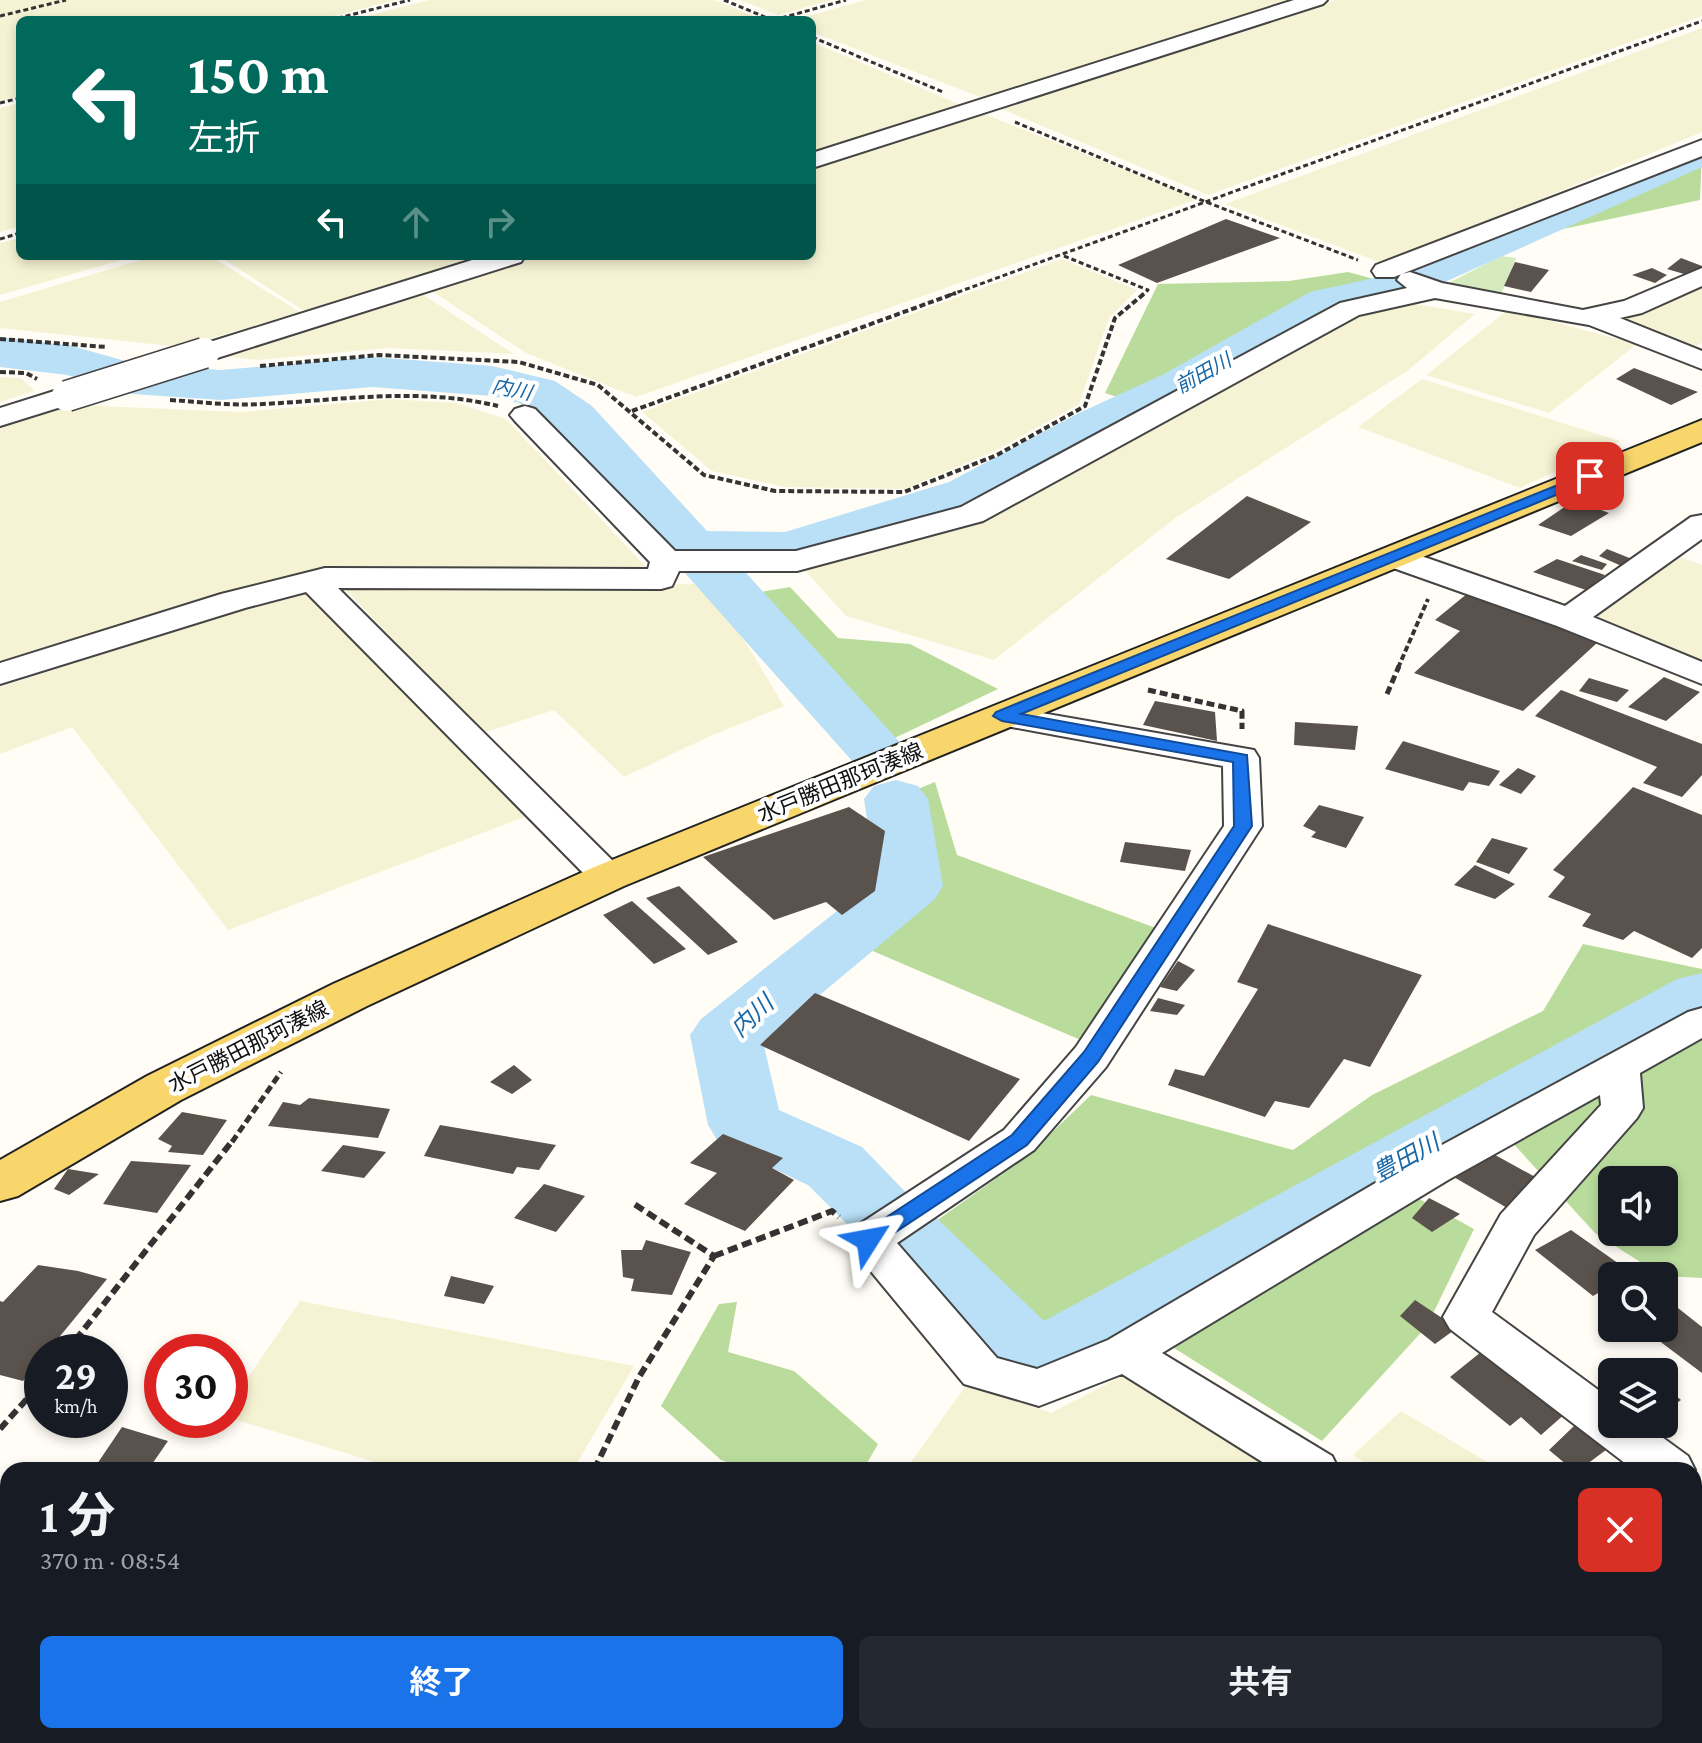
<!DOCTYPE html>
<html lang="ja">
<head>
<meta charset="utf-8">
<style>
	:root { --surface:#171b24; --page:#242831; --text:#f1f3f6; --muted:#9ea1a6; --accent:#1a73e8 }
	body { margin:0; font-family:"Crimson Pro","Noto Sans JP",serif; background:var(--page); color:var(--text); height:100vh; display:flex; flex-direction:column; font-size:30px; white-space:nowrap }
	* { box-sizing:border-box; margin:0 }
	p { font-size:26px; color:var(--muted) }
	.icon { flex:none; width:44px; height:44px; fill:none; stroke:currentColor; stroke-width:2; stroke-linecap:round; stroke-linejoin:round }
	.map { position:relative; flex:1; overflow:hidden }
	.panel { position:absolute; left:0px; top:1462px; width:1702px; height:282px; display:flex; flex-direction:column; background:var(--surface); border-radius:24px 24px 0 0; box-shadow:0 4px 12px #0003 }
	.panel>* { flex:none }
	.banner { position:absolute; left:16px; top:16px; width:800px; height:244px; border-radius:12px; box-shadow:0 4px 12px #0003; background:#00695c; color:#fff; overflow:hidden }
	.buttons { position:absolute; left:1598px; top:1166px; display:grid; gap:16px }
	.buttons a { display:grid; place-items:center; width:80px; height:80px; border-radius:12px; background:var(--surface); box-shadow:0 4px 12px #0003; font-size:40px }
	.speed { position:absolute; left:24px; top:1334px; display:flex; gap:16px; font-size:40px; font-weight:700; text-align:center }
	.speed>* { display:grid; place-content:center; width:104px; height:104px; border-radius:50%; background:var(--surface); box-shadow:0 4px 12px #0003; line-height:1 }
	.speed small { font-size:20px; font-weight:400 }
	.speed .limit { border:12px solid #d22; background:#fff; color:#111 }
	.pin { position:absolute; display:grid; place-items:center; width:68px; height:68px; color:#fff; margin:-34px; border-radius:16px; box-shadow:0 4px 12px #0006 }
	.me { position:absolute; width:88px; margin:-44px; rotate:56deg; stroke-linejoin:round; filter:drop-shadow(0 0 6px #0008) }
	.turn { display:flex; align-items:center; gap:28px; height:168px; padding:0 40px; font-size:36px }
	.turn .icon { width:104px; height:104px; stroke-width:2.5 }
	.turn b { display:block; font-size:56px; line-height:68px }
	.lanes { display:flex; align-items:center; height:76px; padding:0 40px; background:#0003; justify-content:center; gap:40px; direction:ltr }
	.lanes .off { opacity:.35 }
	.round { display:grid; place-items:center; flex:none; width:84px; height:84px; border-radius:12px; background:var(--page) }
	.head { display:flex; align-items:center; justify-content:space-between; height:136px; padding:0 40px }
	h1 { font-size:48px; font-weight:700; line-height:60px }
	.action { display:flex; gap:16px; margin-top:auto; padding:16px 40px }
	.action a { flex:1; height:92px; border-radius:12px; background:var(--accent); color:#fff; font-size:32px; font-weight:700; line-height:92px; text-align:center }
	.action a+a { background:var(--page); color:var(--text) }
	.map>svg:first-child { display:block }
	.farmland { fill:#f6f3d4 }
	.green { fill:#d5ebbd }
	.forest { fill:#b9dc9c; fill-rule:evenodd }
	.lines { fill:none; stroke-linecap:round; stroke-linejoin:round }
	.canal { fill:#b9e0f7; fill-rule:evenodd }
	.river { fill:#b9e0f7; fill-rule:evenodd }
	.building { fill:#5a524d }
	.street-casing { stroke:#444; stroke-width:4 }
	.primary-casing { stroke:#222; stroke-width:4 }
	.path-far3 { stroke:#333; stroke-width:3; stroke-dasharray:5 3; stroke-linecap:butt }
	.path-far2 { stroke:#333; stroke-width:4; stroke-dasharray:6 3; stroke-linecap:butt }
	.path-far1 { stroke:#333; stroke-width:5; stroke-dasharray:8 4; stroke-linecap:butt }
	.path { stroke:#333; stroke-width:6; stroke-dasharray:10 5; stroke-linecap:butt }
	.street { fill:#fff; fill-rule:evenodd }
	.primary { fill:#f9d66b; fill-rule:evenodd }
	.street-bridge-casing { stroke:#444; stroke-width:33; stroke-linecap:butt }
	.street-bridge { stroke:#fff; stroke-width:30 }
	.route { fill:#1a73e8; stroke:#114b97; stroke-width:2 }
	.labels { text-anchor:middle; stroke-width:8; stroke-linejoin:round; paint-order:stroke }
	.far-water-label { font-size:20px; font-style:italic; fill:#1768a6; stroke:#fff }
	.street-label { font-size:22px; fill:#111; stroke:#fff }
	.water-label { font-size:24px; font-style:italic; fill:#1768a6; stroke:#fff }
</style>
</head>
<body>
<div class="map">
<svg width="1702" height="1743" viewBox="0 0 1702 1743">
	<rect width="100%" height="100%" fill="#fffdf5"/>
	<path class="farmland" d="M0,0H396L318,20H20V96L0,101Z
		M429,0H714L761,19L350,20Z
		M740,0H832L778,15Z
		M865,0H1296L985,99L812,32V20H794Z
		M1335,0H1702V16L1208,195L999,108Z
		M1702,28V132L1385,264L1225,204Z
		M812,42L961,105L812,152Z
		M20,103V226L0,232V108Z
		M979,112L1198,199L636,397L526,353L430,290L535,256H812V166Z
		M20,238V256H135L0,295V243Z
		M154,256H210L300,312L181,347L0,328V302Z
		M219,256H479L304,311Z
		M1062,259L1137,290L1109,318L1079,404L995,451L904,489L784,487L712,471L642,412Z
		M1702,282V343L1690,349L1618,322Z
		M419,292L514,354L388,348L258,360L223,356Z
		M1409,303L1475,314L1407,371L1174,519L994,660L846,616L803,568L972,514L1301,334Z
		M1508,310L1637,344L1549,413L1426,375Z
		M0,377L21,378L35,391L0,402Z
		M1422,379L1620,441L1520,488L1358,427Z
		M390,399L457,403L506,419L649,570L377,566L292,575L179,605L0,665V428L75,405L241,412Z
		M1672,554L1702,565V667L1585,617Z
		M339,583L710,584L784,706L708,737L624,777L554,710L483,733Z
		M304,590L532,814L228,930L72,727L0,754V687Z
		M300,1301L634,1366L573,1470H401L230,1418V1404Z
		M1124,1375L1275,1470H905L968,1383L1051,1413Z
		M1401,1411L1501,1470H1375L1353,1455Z
		M0,1479L8,1482V1676L0,1687Z
		M1702,1496V1649L1694,1644V1501Z
		M1694,1696L1702,1701V1743H1430L1420,1736H1694Z
		M699,1736H940L934,1743H694Z
		M1238,1736H1339L1334,1743H1251Z"/>
	<path class="green" d="M1501,256L1516,258L1499,299L1435,290Z"/>
	<path class="forest" d="M1702,154L1700,200L1521,238Z
		M1348,272L1396,285L1320,299L1129,401L1105,393L1158,284L1289,281Z
		M790,587L838,638L910,644L998,689L882,744L755,593Z
		M935,782L957,855L1156,928L1083,1041L861,946L922,886L908,793Z
		M1583,944L1702,969V978L1601,1039L1041,1337L929,1226L1025,1158L1091,1095L1293,1150L1372,1095L1543,1011Z
		M1702,1033V1278L1662,1276L1595,1233L1509,1139ZM1612,1180H1664V1232H1612Z
		M1414,1196L1474,1229L1427,1326L1322,1441L1174,1348Z
		M737,1302L728,1352L794,1371L878,1444L863,1470H751L721,1460L661,1406L719,1304Z"/>
	<g class="lines">
		<path class="canal" d="M1102,1309C1122,1315 1141,1323 1152,1342L1145,1354C1119,1362 1092,1350 1079,1326L1085,1314Z
			M1694,1656L1702,1659V1707L1694,1704Z"/>
		<path class="river" d="M1702,139V167L1447,281L1428,293L1342,313L1200,396L1115,435L987,504L905,532L787,566L738,564L906,749L897,762L875,768L853,762L556,428L519,403L492,396L372,387L221,400L133,394L67,375L0,367V337L72,346L136,364L221,370L372,357L492,366L555,381L592,406L707,531L785,532L949,482L1079,413L1164,374L1310,292L1397,273L1415,261Z
			M896,780L918,786L928,799L943,886L934,900L763,1042L779,1110L862,1147L919,1206L926,1208L1044,1321L1677,979L1702,973V1025L1065,1385L1036,1394L1007,1385L870,1248L865,1238L859,1236L808,1185L719,1143L708,1125L690,1035L701,1019L876,880L864,799L874,786Z"/>
	</g>
	<path class="building" d="M1226,219L1280,238L1157,283L1118,265Z
		M1681,258L1702,266V267L1684,274L1667,269Z
		M1515,262L1549,270L1531,292L1504,286Z
		M1652,268L1667,275L1655,283L1632,275Z
		M1634,368L1698,392L1671,405L1616,379Z
		M1247,496L1311,522L1229,579L1166,559Z
		M1575,500L1609,513L1571,536L1538,525Z
		M1607,549L1632,559L1626,568L1599,556Z
		M1581,555L1607,564L1602,570L1572,561Z
		M1557,559L1605,575L1586,590L1533,572Z
		M1468,593L1598,642L1523,711L1414,673L1460,631L1435,620Z
		M1664,677L1700,692L1666,721L1628,707Z
		M1589,678L1629,690L1617,702L1579,691Z
		M1561,690L1702,744V775L1682,797L1643,783L1657,767L1535,716Z
		M1155,701L1215,712L1217,741L1143,725Z
		M1295,722L1358,726L1355,750L1294,745Z
		M1403,741L1500,771L1489,786L1469,782L1463,791L1385,769Z
		M1518,768L1536,776L1521,794L1499,785Z
		M1633,787L1702,815V948L1692,958L1634,931L1623,940L1582,926L1591,914L1548,897L1565,877L1553,870Z
		M1319,805L1364,817L1346,848L1311,837L1316,832L1303,826Z
		M849,807L885,831L875,891L842,915L826,902L774,920L703,857Z
		M1492,838L1528,848L1509,874L1476,862Z
		M1125,842L1191,850L1185,871L1120,862Z
		M1475,865L1515,884L1495,899L1454,885Z
		M679,886L738,942L708,955L646,898Z
		M632,901L686,949L654,964L603,915Z
		M1268,924L1422,975L1370,1067L1344,1059L1309,1108L1275,1101L1265,1117L1168,1085L1175,1069L1204,1076L1258,989L1237,982Z
		M1178,961L1195,970L1177,991L1160,987Z
		M815,993L1020,1079L969,1141L760,1045Z
		M1158,998L1185,1005L1177,1015L1150,1011Z
		M514,1065L532,1080L512,1094L490,1082Z
		M309,1098L390,1109L378,1138L268,1126L283,1102L300,1105Z
		M182,1112L227,1120L203,1155L168,1152L172,1146L158,1139Z
		M440,1125L556,1145L539,1170L517,1167L513,1174L424,1156Z
		M723,1134L783,1158L772,1168L794,1180L745,1231L684,1204L717,1173L690,1163Z
		M343,1145L386,1152L364,1178L321,1171Z
		M1477,1145L1537,1178L1509,1209L1452,1176Z
		M131,1161L191,1165L157,1213L103,1204Z
		M68,1169L99,1174L69,1195L54,1189Z
		M544,1184L585,1196L556,1232L514,1218Z
		M1429,1198L1460,1214L1432,1232L1412,1218Z
		M1571,1230L1632,1273L1612,1276V1285L1593,1296L1535,1250Z
		M646,1240L691,1252L672,1295L631,1291L634,1279L623,1277L621,1250H642Z
		M38,1265L78,1271L107,1279L47,1352H42V1359L23,1381L0,1375V1301L3,1302Z
		M451,1276L494,1286L484,1304L444,1296Z
		M1664,1297L1702,1327V1373L1642,1328H1664Z
		M1415,1300L1457,1328L1435,1344L1400,1316Z
		M1481,1352L1566,1413L1541,1435L1521,1417L1510,1426L1450,1377Z
		M1664,1386L1681,1400L1664,1412Z
		M1574,1426L1610,1447L1579,1470H1573L1549,1450Z
		M122,1427L168,1441L148,1470H93Z
		M8,1705V1736H32L27,1743H0V1716Z
		M109,1736H166L161,1743H106Z
		M578,1736H667L662,1743H572Z
		M979,1736H1003L1013,1743H970Z"/>
	<g class="lines">
		<defs>
			<path id="street" d="M1294,0H1327L1323,4L812,168V153Z
				M1702,140V156L1394,277H1376L1372,271L1376,265Z
				M485,256H525L521,262L214,359L204,361L194,359L190,353L194,347Z
				M1702,268V286L1642,313L1620,318L1702,351V369L1589,325L1435,298L1359,315L983,521L808,568L797,571H679L672,586L661,589L338,588L621,869L627,877L621,885L608,888L595,885L306,592L245,608L0,684V663L221,594L325,568L648,569L650,562L515,421L510,415L515,409L525,406L535,409L675,551H796L961,507L1340,303L1407,288L1397,280L1401,274L1410,272L1442,283L1583,310L1624,301Z
				M67,387L77,390L81,396L77,402L0,426V408Z
				M1702,515V539L1593,617L1702,662V684L1557,626L1382,564L1377,557L1382,550L1393,547L1404,550L1565,606L1691,517Z
				M1002,706L1254,750L1259,758L1262,826L1106,1067L1034,1150L897,1243L997,1358L1037,1369L1108,1340L1418,1158L1688,1012L1702,1008V1038L1640,1073L1643,1108L1637,1118L1534,1235L1492,1312L1612,1400V1424H1644L1688,1456L1695,1470L1694,1472L1634,1470L1450,1329L1443,1317L1501,1214L1601,1105L1600,1095L1448,1180L1162,1353L1332,1456L1339,1470H1275L1122,1374L1039,1406L964,1384L845,1240L852,1229L1004,1130L1076,1047L1224,826L1223,766L990,723L985,716L990,709Z
				M1352,1736H1407L1404,1743H1349Z"/>
			<path id="primary" d="M1702,420V442L624,886L367,1006L181,1100L18,1196L0,1201V1160L147,1076L333,984L592,868Z"/>
		</defs>
		<use href="#street" class="street-casing"/>
		<use href="#primary" class="primary-casing"/>
		<path class="path-far3" d="M724,0L772,20
			M0,16L66,0
			M330,20L410,0
			M774,20L846,0
			M812,37L943,92
			M0,103L20,98
			M1015,122L1206,202L1358,260
			M0,239L20,233
			M1064,256L1148,290L1142,295
			M950,295L1702,21"/>
		<path class="path-far2" d="M0,339L107,347
			M260,366L379,355L519,362L598,385L704,475L775,491L904,492L997,455L1085,406L1115,318L1145,293
			M0,372L26,373L37,379
			M170,400C201,402 232,406 263,404C343,400 419,387 498,406
			M632,411L956,293
			M1398,668L1428,599"/>
		<path class="path-far1" d="M1148,690L1242,711V729
			M1387,694L1399,666
			M232,1142L281,1072"/>
		<path class="path" d="M714,1256L832,1211L839,1217
			M66,1352L233,1140
			M0,1429L42,1382
			M594,1470L639,1377L714,1256L634,1204
			M461,1743L464,1736"/>
		<use href="#street" class="street"/>
		<use href="#primary" class="primary"/>
		<defs>
			<path id="street-bridge" d="M67,396L204,353"/>
		</defs>
		<use href="#street-bridge" class="street-bridge-casing"/>
		<use href="#street-bridge" class="street-bridge"/>
	</g>
	<path class="route" d="M1590,472L1597,476L1595,479L1021,714L1247,755L1252,826L1098,1062L1027,1145L876,1245H861L858,1240L861,1234L1012,1135L1084,1052L1234,826L1233,762L1002,721L993,716L996,712Z"/>
	<g class="labels">
		<g class="far-water-label">
			<text transform="translate(1203 373) rotate(-29)" y="7">前田川</text>
			<text transform="translate(512 389) rotate(12)" y="7">内川</text>
		</g>
		<g class="street-label">
			<text transform="translate(840 782) rotate(-22)" y="8">水戸勝田那珂湊線</text>
			<text transform="translate(248 1046) rotate(-27)" y="8">水戸勝田那珂湊線</text>
		</g>
		<g class="water-label">
			<text transform="translate(752 1016) rotate(-43)" y="8">内川</text>
			<text transform="translate(1406 1158) rotate(-29)" y="8">豊田川</text>
		</g>
	</g>
</svg>
<div class="buttons">
<a><svg class="icon" aria-label="sound" viewBox="0 0 24 24"><path d="M4 9h4l5-4v14l-5-4H4zM17 9q2 3 0 6"/></svg></a>
<a><svg class="icon" aria-label="search" viewBox="0 0 24 24"><circle cx="10" cy="10" r="6"/><path d="M15 15l6 6"/></svg></a>
<a><svg class="icon" aria-label="layers" viewBox="0 0 24 24"><path d="M12 4l9 5-9 5-9-5zM3 14l9 5 9-5"/></svg></a>
</div>
<div class="speed"><div>29<small>km/h</small></div><div class="limit">30</div></div>
<div class="pin" style="left:1590px;top:476px;background:#d93025"><svg class="icon" aria-label="arrive" viewBox="0 0 24 24"><path d="M6 21V4h12l-3 4 3 4H6"/></svg></div>
<svg class="me" style="left:868px;top:1240px" viewBox="-20 -20 40 40"><path d="M0-17L14 15 0 8-14 15z" fill="#1a73e8" stroke="#fff" stroke-width="4"/></svg>
<div class="banner">
<div class="turn"><svg class="icon" aria-label="left" viewBox="0 0 24 24"><path d="M17 20v-9H6M10 6l-5 5 5 5"/></svg><div><b>150 m</b>左折</div></div>
<div class="lanes"><svg class="icon" aria-label="left" viewBox="0 0 24 24"><path d="M17 20v-9H6M10 6l-5 5 5 5"/></svg><svg class="icon off" aria-label="ahead" viewBox="0 0 24 24"><path d="M12 20V5M6 11l6-6 6 6"/></svg><svg class="icon off" aria-label="right" viewBox="0 0 24 24"><path d="M7 20v-9h11M14 6l5 5-5 5"/></svg></div>
</div>
<section class="panel">
<div class="head"><div><h1>1 分</h1><p>370 m · 08:54</p></div><a class="round" style="background:#d93025;color:#fff"><svg class="icon" aria-label="close" viewBox="0 0 24 24"><path d="M6 6l12 12M18 6L6 18"/></svg></a></div>
<div class="action"><a>終了</a><a>共有</a></div>
</section>
</div>
</body>
</html>
